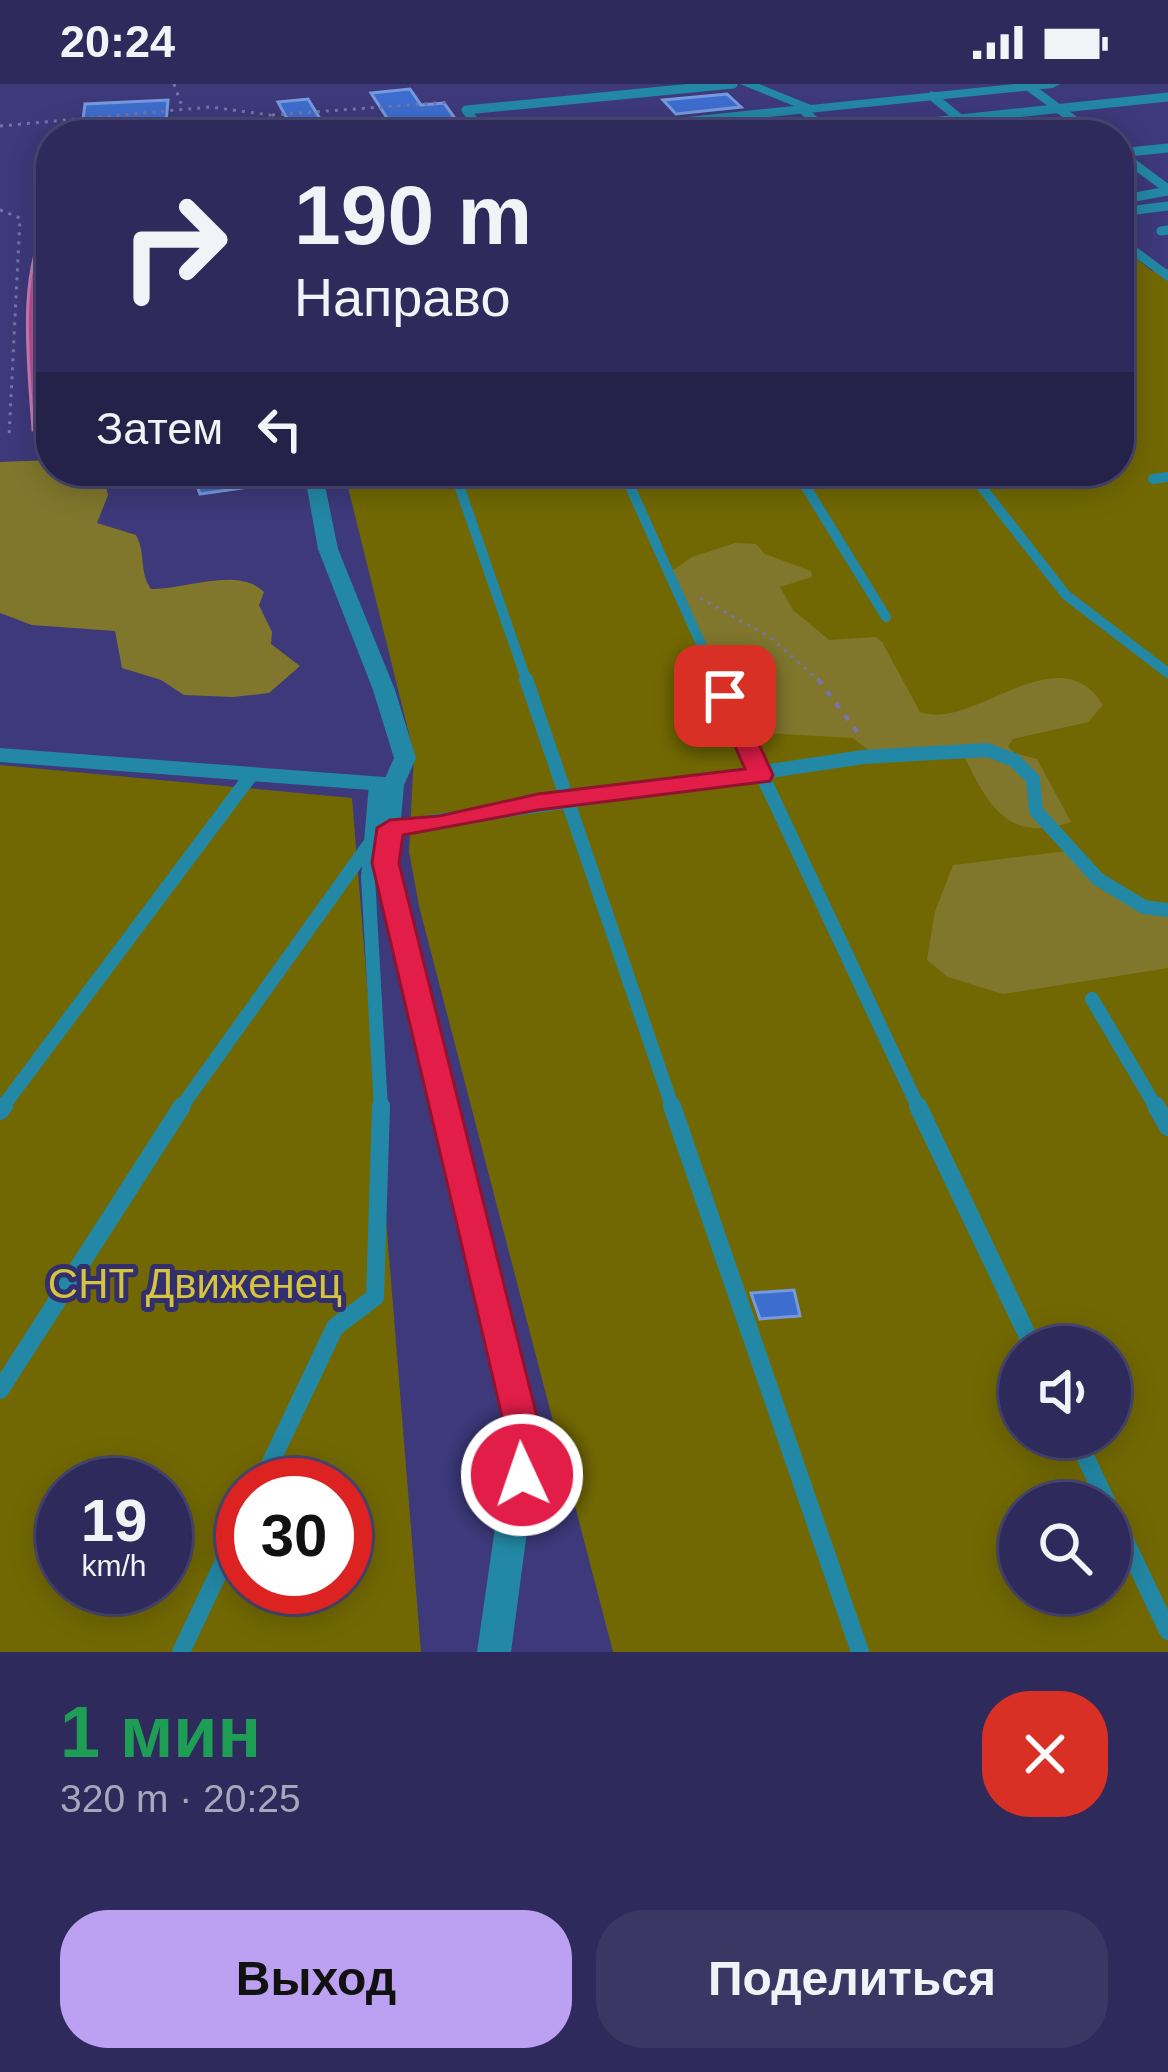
<!DOCTYPE html>
<html lang="ru">
<head>
<meta charset="utf-8">
<style>
	:root { --surface:#2e2b5c; --page:#3a3765; --text:#f1f3f6; --muted:#a7a7bb; --line:#494772; --accent:#bca0f2 }
	body { margin:0; font-family:Helvetica,sans-serif; background:var(--page); color:var(--text); height:100vh; display:flex; flex-direction:column; font-size:45px; white-space:nowrap }
	* { box-sizing:border-box; margin:0 }
	p { font-size:39px; color:var(--muted) }
	.icon { flex:none; width:66px; height:66px; fill:none; stroke:currentColor; stroke-width:2; stroke-linecap:round; stroke-linejoin:round }
	.map { position:relative; height:1568px; overflow:hidden }
	.details { display:flex; flex-direction:column; background:var(--surface); flex:1 }
	.details>* { flex:none }
	.hud { position:absolute; left:36px; top:36px; width:1098px; height:366px; border-radius:48px; box-shadow:0 6px 30px #0003,0 0 0 3px var(--line); background:#2e2b5c; color:var(--text); overflow:hidden }
	.tools { position:absolute; left:999px; top:1242px; display:grid; gap:24px }
	.tools a { display:grid; place-items:center; width:132px; height:132px; border-radius:50%; background:var(--surface); box-shadow:0 6px 30px #0003,0 0 0 3px var(--line); font-size:60px }
	.speed { position:absolute; left:36px; top:1374px; display:flex; gap:24px; font-size:60px; font-weight:700; text-align:center }
	.speed>* { display:grid; place-content:center; width:156px; height:156px; border-radius:50%; background:var(--surface); box-shadow:0 6px 30px #0003,0 0 0 3px var(--line); line-height:1 }
	.speed small { font-size:30px; font-weight:400 }
	.speed .limit { border:18px solid #d22; background:#fff; color:#111 }
	.pin { position:absolute; display:grid; place-items:center; width:102px; height:102px; color:#fff; margin:-51px; border-radius:24px; box-shadow:0 6px 18px #0006 }
	.me { position:absolute; width:132px; margin:-66px; rotate:357deg; stroke-linejoin:round; filter:drop-shadow(0 0 9px #0008) }
	.turn { display:flex; align-items:center; gap:42px; height:252px; padding:0 60px; font-size:54px }
	.turn .icon { width:156px; height:156px; stroke-width:2.5 }
	.turn b { display:block; font-size:84px; line-height:102px }
	.then { display:flex; align-items:center; height:114px; padding:0 60px; background:#0003; gap:24px; font-size:45px }
	.round { display:grid; place-items:center; flex:none; width:126px; height:126px; border-radius:48px; background:var(--page) }
	.overview { display:flex; align-items:center; justify-content:space-between; height:204px; padding:0 60px }
	h1 { font-size:72px; font-weight:700; line-height:90px; color:#1e9e55 }
	.primary-button { display:flex; gap:24px; margin-top:auto; padding:24px 60px }
	.primary-button a { flex:1; height:138px; border-radius:48px; background:var(--accent); color:#111; font-size:48px; font-weight:700; line-height:138px; text-align:center }
	.primary-button a+a { background:var(--page); color:var(--text) }
	.status { display:flex; justify-content:space-between; align-items:center; height:84px; padding:0 60px; background:var(--surface); direction:ltr }
	.status svg { height:33px; fill:currentColor }
	.map>svg:first-child { display:block }
	.green { fill:#726803; fill-rule:evenodd }
	.forest { fill:#80772d }
	.water { fill:#b84e94; stroke:#c67cb4; stroke-width:3 }
	.building { fill:#3d6dce; stroke:#769add; stroke-width:3 }
	.lines { fill:none; stroke-linecap:round; stroke-linejoin:round }
	.path-far1 { stroke:#7674a8; stroke-width:3; stroke-dasharray:3 6; stroke-linecap:butt }
	.path { stroke:#7674a8; stroke-width:4.5; stroke-dasharray:6 9; stroke-linecap:butt }
	.service-far3 { stroke:#2388a5; stroke-width:9 }
	.service-far2 { stroke:#2388a5; stroke-width:10 }
	.service-far1 { stroke:#2388a5; stroke-width:14 }
	.service { stroke:#2388a5; stroke-width:18 }
	.minor { fill:#2388a5; fill-rule:evenodd }
	.route { fill:#e11d48; stroke:#92132f; stroke-width:3 }
	.labels { text-anchor:middle; stroke-width:10; stroke-linejoin:round; paint-order:stroke }
	.near-park-label { font-size:42px; fill:#d5c53e; stroke:#332e6e }
</style>
</head>
<body>
<div class="status"><b>20:24</b><svg viewBox="0 0 49 12"><path d="M0 12V9h3v3zM5 12V6h3v6zM10 12V3h3v9zM15 12V0h3v12zM26 1h20v11H26zM47 4h2v5h-2z"/></svg></div>
<div class="map">
<svg width="1168" height="1568" viewBox="0 0 1168 1568">
	<rect width="100%" height="100%" fill="#3d397b"/>
	<path class="green" d="M1119,161L1152,187L1168,185V1568H613L419,822L409,767L414,670L344,387H1119ZM1020,1263H1110V1353H1020ZM1020,1419H1110V1509H1020Z
		M0,681L352,714L421,1568H0ZM63,1401H165V1503H63ZM243,1401H345V1503H243Z"/>
	<path class="forest" d="M51,376V387H124L122,393L106,402L108,411L97,439L136,451C146,469 139,488 151,505C185,506 237,482 264,508L259,521L272,548L271,560L300,582L269,609L233,613L184,611L161,596L122,584L115,547L32,541L0,529V378Z
		M735,459L756,460L765,470L811,487L812,493L780,503L793,526L829,556L876,553L882,558L920,628C973,648 1058,548 1103,621L1088,638L1013,655L1008,662L1014,669L1037,675L1071,738C1004,761 986,716 960,664L872,669L853,654L748,648L672,487L692,473Z
		M1067,767L1091,795L1168,831V884L1003,910L948,893L927,876L935,828L953,781Z"/>
	<path class="water" d="M51,132V346H33C29,283 16,185 51,132Z"/>
	<path class="building" d="M410,5L421,21L444,19L467,51H398L371,9Z
		M727,10L741,23L676,30L663,16Z
		M308,15L330,51H296L278,18Z
		M168,16L165,51H81L85,20Z
		M757,39L770,51H697L692,45Z
		M192,387H262L263,401L200,410Z
		M794,1206L800,1232L760,1235L751,1209Z"/>
	<g class="lines">
		<path class="path-far1" d="M174,0L183,25
			M272,31L451,18
			M0,42L210,23L270,31L286,51
			M0,126L20,134L9,353
			M700,514L770,553L821,598"/>
		<path class="path" d="M818,595L861,653"/>
		<path class="service-far3" d="M1028,2L1094,51
			M932,12L980,51
			M802,25L830,51
			M828,49L1168,13
			M485,51L466,26L733,0
			M1119,69L1168,105
			M1119,69L1168,64
			M1119,116L1168,107
			M1136,126L1168,122
			M1161,147L1168,146
			M1119,156L1168,192"/>
		<path class="service-far2" d="M454,387L527,598
			M623,387L718,598
			M796,387L886,533
			M969,387L1066,511L1168,589
			M1153,395L1168,393"/>
		<path class="service-far1" d="M526,595L673,1025
			M717,595L919,1025
			M0,671L384,700
			M376,700L368,793L381,1025
			M390,744L863,673L987,666L1014,676L1033,695L1036,727L1098,795L1144,823L1168,826
			M1092,915L1157,1025
			M1,1025L252,690
			M180,1025L368,762"/>
		<path class="service" d="M672,1022L860,1568
			M918,1022L1033,1263
			M1156,1022L1168,1043
			M0,1027L4,1022
			M0,1306L182,1022
			M1076,1353L1107,1419
			M260,1401L335,1243L375,1213L381,1022
			M1110,1425L1168,1547
			M181,1568L243,1437"/>
		<path class="minor" d="M740,0H759L811,21L1014,0H1060L1053,4L592,51H544L551,47L794,22Z
			M304,387H322L338,465L395,606L416,674L404,701L397,779L536,1337L534,1395L511,1568H477L502,1395L504,1337L373,779L382,701L394,674L373,606L318,465Z"/>
	</g>
	<path class="route" d="M725,605L737,612L773,691L770,697L538,726L403,751L399,779L538,1337L540,1391L535,1402L522,1406L509,1402L504,1391L503,1337L372,779L377,744L390,736L439,732L538,710L745,685L713,612Z"/>
	<g class="labels">
		<g class="near-park-label">
			<text x="195" y="1214">СНТ Движенец</text>
		</g>
	</g>
</svg>
<div class="tools">
<a><svg class="icon" aria-label="sound" viewBox="0 0 24 24"><path d="M4 9h4l5-4v14l-5-4H4zM17 9q2 3 0 6"/></svg></a>
<a><svg class="icon" aria-label="search" viewBox="0 0 24 24"><circle cx="10" cy="10" r="6"/><path d="M15 15l6 6"/></svg></a>
</div>
<div class="speed"><div>19<small>km/h</small></div><div class="limit">30</div></div>
<div class="pin" style="left:725px;top:612px;background:#d93025"><svg class="icon" aria-label="arrive" viewBox="0 0 24 24"><path d="M6 21V4h12l-3 4 3 4H6"/></svg></div>
<svg class="me" style="left:522px;top:1391px" viewBox="-20 -20 40 40"><circle r="17" fill="#e11d48" stroke="#fff" stroke-width="3"/><path d="M0-11L8 9 0 5-8 9z" fill="#fff"/></svg>
<div class="hud">
<div class="turn"><svg class="icon" aria-label="right" viewBox="0 0 24 24"><path d="M7 20v-9h11M14 6l5 5-5 5"/></svg><div><b>190 m</b>Направо</div></div>
<div class="then">Затем<svg class="icon" aria-label="left" viewBox="0 0 24 24"><path d="M17 20v-9H6M10 6l-5 5 5 5"/></svg></div>
</div>
</div>
<section class="details">
<div class="overview"><div><h1>1 мин</h1><p>320 m · 20:25</p></div><a class="round" style="background:#d93025;color:#fff"><svg class="icon" aria-label="close" viewBox="0 0 24 24"><path d="M6 6l12 12M18 6L6 18"/></svg></a></div>
<div class="primary-button"><a>Выход</a><a>Поделиться</a></div>
</section>
</body>
</html>
